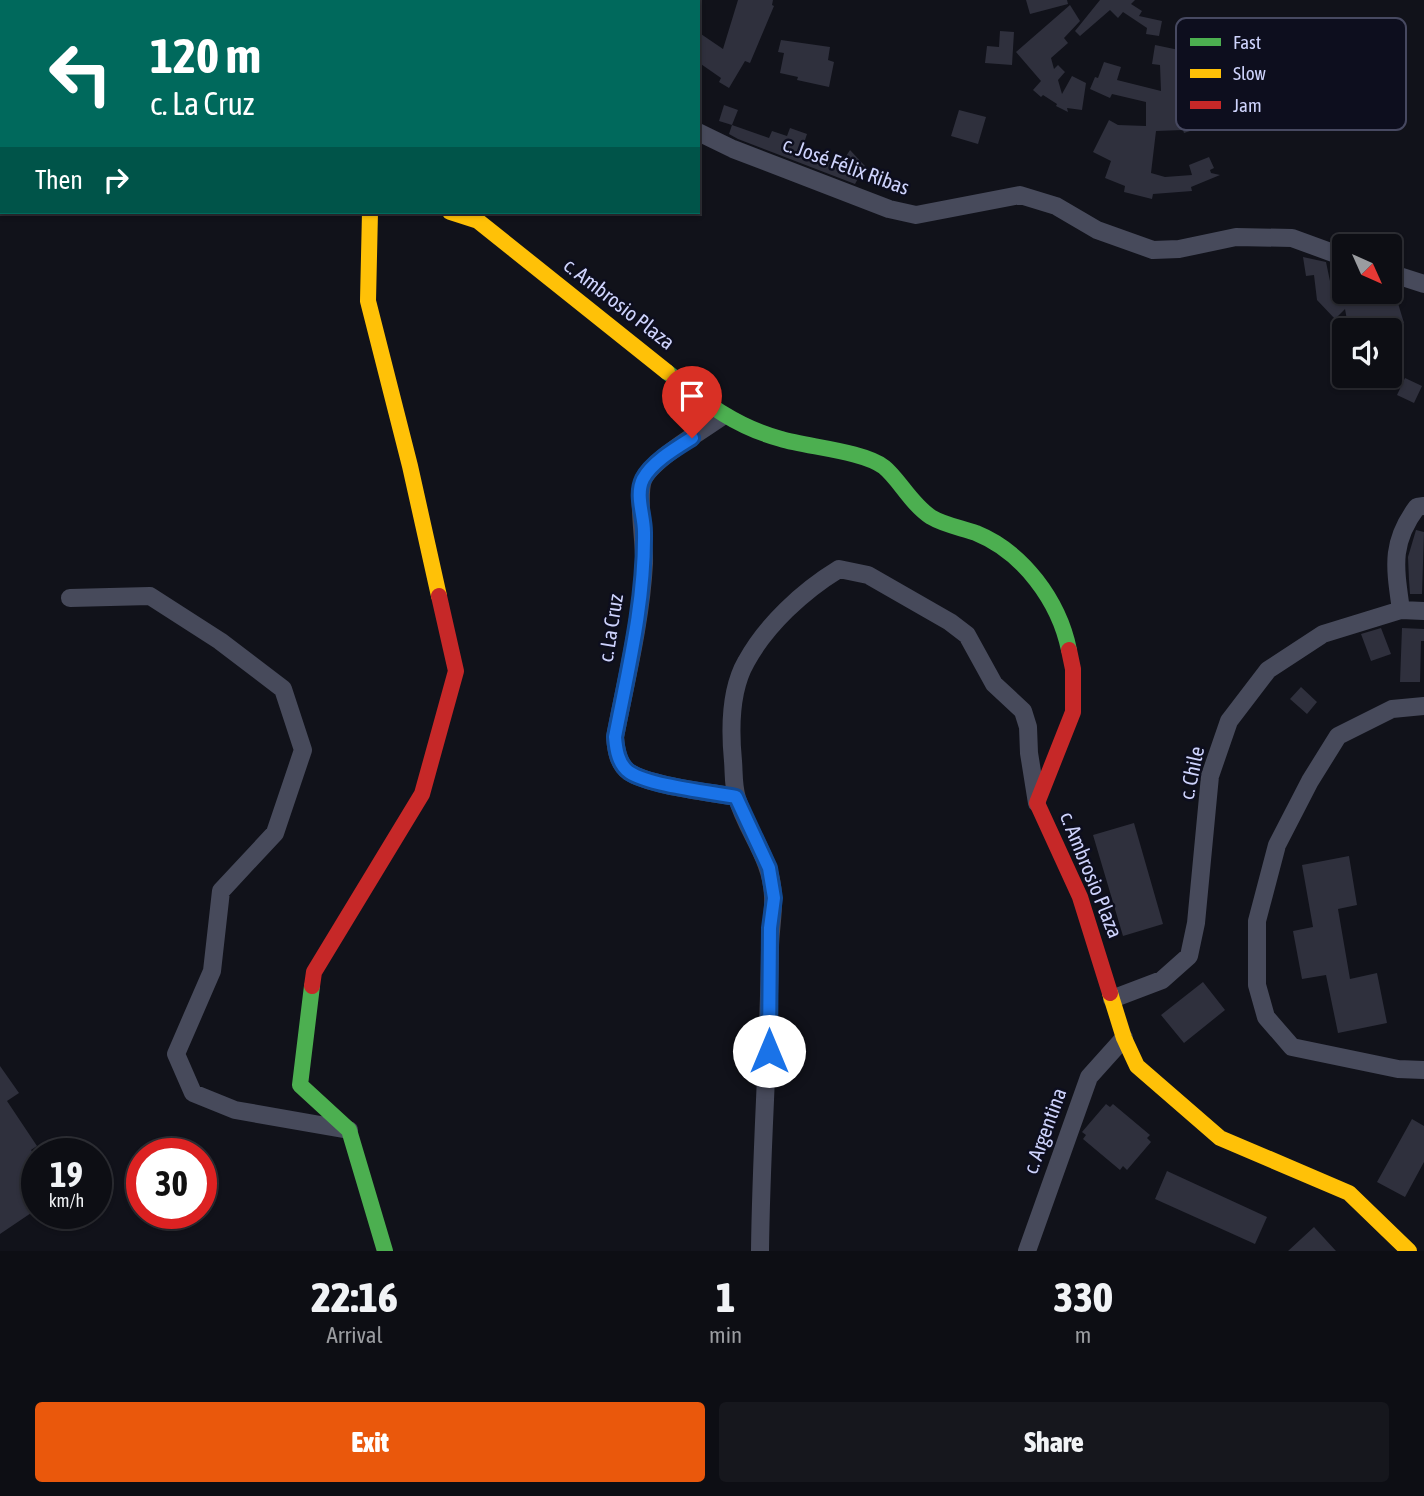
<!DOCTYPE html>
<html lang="en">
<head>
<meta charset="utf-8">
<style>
	:root { --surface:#0d0e14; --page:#16171d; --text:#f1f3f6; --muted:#9a9ca0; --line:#2d2e34; --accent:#ea580c }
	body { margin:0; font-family:"Asap Condensed",sans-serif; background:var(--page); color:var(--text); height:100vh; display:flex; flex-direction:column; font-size:26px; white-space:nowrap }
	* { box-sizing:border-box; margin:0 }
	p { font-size:23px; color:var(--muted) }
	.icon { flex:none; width:38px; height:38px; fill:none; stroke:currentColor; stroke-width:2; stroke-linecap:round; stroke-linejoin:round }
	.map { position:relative; height:1251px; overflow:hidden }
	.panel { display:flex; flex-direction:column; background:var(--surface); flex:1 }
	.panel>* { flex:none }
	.hud { position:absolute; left:0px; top:0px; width:700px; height:214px; box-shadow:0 2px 5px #0004,0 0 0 2px var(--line); background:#00695c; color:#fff; overflow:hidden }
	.needle { width:46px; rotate:135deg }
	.fabs { position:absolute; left:1332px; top:234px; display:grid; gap:14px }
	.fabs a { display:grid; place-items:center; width:70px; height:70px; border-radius:7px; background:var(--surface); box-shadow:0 2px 5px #0004,0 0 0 2px var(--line); font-size:35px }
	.speed { position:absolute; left:21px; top:1138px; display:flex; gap:14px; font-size:35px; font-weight:700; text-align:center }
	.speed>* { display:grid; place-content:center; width:91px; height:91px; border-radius:50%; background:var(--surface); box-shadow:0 2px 5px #0004,0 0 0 2px var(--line); line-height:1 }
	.speed small { font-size:18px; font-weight:400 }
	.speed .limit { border:10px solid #d22; background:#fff; color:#111 }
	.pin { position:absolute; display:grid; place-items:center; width:60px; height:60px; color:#fff; margin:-72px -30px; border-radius:50% 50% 50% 0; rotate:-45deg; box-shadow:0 0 7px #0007 }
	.pin .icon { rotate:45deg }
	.me { position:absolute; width:77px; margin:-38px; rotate:0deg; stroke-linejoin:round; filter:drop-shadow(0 0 5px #0008) }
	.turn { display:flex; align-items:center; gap:24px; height:147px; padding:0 35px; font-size:32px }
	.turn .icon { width:91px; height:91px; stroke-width:2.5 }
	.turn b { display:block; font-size:49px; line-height:60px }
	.then { display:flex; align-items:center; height:66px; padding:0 35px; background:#0003; gap:14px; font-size:26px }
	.eta { display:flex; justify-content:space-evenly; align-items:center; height:119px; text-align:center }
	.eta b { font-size:42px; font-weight:800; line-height:49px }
	.cta { display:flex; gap:14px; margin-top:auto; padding:14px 35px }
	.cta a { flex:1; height:80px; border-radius:7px; background:var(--accent); color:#fff; font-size:28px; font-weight:800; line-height:80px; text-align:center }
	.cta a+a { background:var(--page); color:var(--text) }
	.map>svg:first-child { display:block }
	.building { fill:#2f303d }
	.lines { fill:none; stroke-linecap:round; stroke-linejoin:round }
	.street { stroke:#474a5b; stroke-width:18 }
	.fast { stroke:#4caf50; stroke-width:16 }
	.slow { stroke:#ffc107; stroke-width:16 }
	.jam { stroke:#c62828; stroke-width:16 }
	.route-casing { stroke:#114b97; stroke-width:18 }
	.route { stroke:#1a73e8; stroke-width:12 }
	.labels { text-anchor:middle; stroke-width:5; stroke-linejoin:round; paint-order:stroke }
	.street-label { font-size:21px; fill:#ced3fc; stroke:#0d0e1e }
	.key { fill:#0d0e1e; stroke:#474961; stroke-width:2 }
	.key-label { font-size:19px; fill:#ced3fc }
</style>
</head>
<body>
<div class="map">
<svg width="1424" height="1251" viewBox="0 0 1424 1251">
	<rect width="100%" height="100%" fill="#11121a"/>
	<path class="building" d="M738,0H773L772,5L774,6L750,63L745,61L729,88L719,82L721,78L698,62V32L723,49Z
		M1026,0H1067L1068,4L1030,14Z
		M1100,0H1135L1131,4L1142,11L1139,16L1162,21L1159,36L1146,34L1147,28L1123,12L1118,18L1110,10L1080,36L1075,31Z
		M1070,5L1080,21L1064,38L1068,43L1051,58L1054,69L1058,65L1065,72L1058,80L1062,94L1072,76L1086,83L1082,110L1067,108L1068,112L1056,106L1057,104L1043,95L1041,97L1033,90L1041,81L1016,52Z
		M1000,31L1014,32L1012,65L985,63L987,46L999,47Z
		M781,40L830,47L828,60L834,62L829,87L797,80L798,77L780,73L784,53L778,52Z
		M1155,45L1179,50L1175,63L1177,106L1199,100L1202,111L1193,114L1196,129L1184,133L1183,130L1156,131L1151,173L1165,177L1192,175L1189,165L1209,157L1214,168L1210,170L1211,173L1220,175L1191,187L1192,191L1153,194L1152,199L1124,192L1125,186L1105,178L1111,161L1093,152L1109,120L1118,125L1146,126V102L1112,94L1110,98L1090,89L1095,77L1098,78L1104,62L1121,67L1117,80L1161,91L1160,65L1152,64Z
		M724,105L738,110L732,125L719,121Z
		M959,110L986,117L978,144L951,136Z
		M732,125L769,138L772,131L787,136L790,128L807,134L802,149L841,164L850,150L865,166L855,184L738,139L729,134Z
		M1303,257L1326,262L1331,286L1344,272V292H1390V285L1402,289L1397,300L1404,323L1379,331H1349L1345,309L1335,319L1317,300L1314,275L1306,276Z
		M1405,378L1422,386L1414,403L1397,395Z
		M1416,530L1424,532L1422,594H1410L1409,580L1408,557Z
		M1381,628L1391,654L1371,661L1361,634Z
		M1402,628L1424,629V641H1421L1420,682H1400Z
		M1301,687L1317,702L1307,714L1290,699Z
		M1134,823L1163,924L1123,936L1093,835Z
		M1349,856L1357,905L1338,909L1350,979L1377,973L1387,1023L1338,1033L1326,975L1302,979L1293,931L1313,927L1302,865Z
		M1203,982L1225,1010L1184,1043L1161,1015Z
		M0,1066L19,1093L7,1101L37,1146L31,1150L37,1159V1209L0,1234Z
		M1106,1104L1110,1107L1113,1104L1150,1135L1147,1138L1151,1142L1127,1170L1123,1166L1120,1170L1083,1139L1086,1135L1082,1132Z
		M1412,1119L1424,1126V1162L1405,1197L1377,1182Z
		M1167,1171L1267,1217L1255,1244L1155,1199Z
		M1314,1227L1336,1251H1288Z"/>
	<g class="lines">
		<path class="street" d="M265,0V2
			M538,0L539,2
			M698,132L733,149L889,209L916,215L1020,195L1056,206L1097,230L1153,250L1179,249L1236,237L1292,238L1344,257
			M1390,273L1424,284
			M723,416C703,430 655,458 644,478C636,493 645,543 644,563C641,621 626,680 615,737C616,750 618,764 629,772C651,786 709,792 736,797
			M70,598L150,596L220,641L283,689L303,750L275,833L221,891L212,971L176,1054L193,1093L235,1110L349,1130
			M1401,610C1395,567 1390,543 1417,507L1424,506
			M1424,706L1392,709L1338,736L1310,781L1277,845L1257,921V985L1266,1017L1292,1047L1398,1069L1424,1070
			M1112,999L1162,980L1189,956L1196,923L1210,776L1229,721L1268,670L1323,634L1401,610L1424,611
			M760,1251C761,1150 769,1050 770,949C770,931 774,913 773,896C772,859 747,832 737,798C733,786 734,772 733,761C730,730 730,690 746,662C766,625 803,591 839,569L868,575L950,622L967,635L994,684L1023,711L1028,727L1029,753L1037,803
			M1027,1251L1089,1077L1124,1038"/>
		<path class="fast" d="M667,372C705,402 733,426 781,439C807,447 863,451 884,467C899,479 911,504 931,517C944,525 962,528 976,533C1023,552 1059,601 1069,650
			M312,986L300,1085L349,1130L385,1251"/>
		<path class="slow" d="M370,212L368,301L410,466L439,596
			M450,212L478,221L667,372
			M1110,993L1124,1038L1137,1066L1220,1138L1349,1193L1409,1251"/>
		<path class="jam" d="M1069,650L1073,669V712L1037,803L1080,897L1110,993
			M312,986L314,972L422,794L456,671L439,596"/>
	</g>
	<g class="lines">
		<defs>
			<path id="route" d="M692,438C676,448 652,462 643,479C635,495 644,515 644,532C645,601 628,670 615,737C616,749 618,764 629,772C650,786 710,792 736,797L769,868L774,898L770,928L769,1051"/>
		</defs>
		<use href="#route" class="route-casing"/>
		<use href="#route" class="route"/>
	</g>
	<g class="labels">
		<g class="street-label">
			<text transform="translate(846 166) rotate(20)" y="7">c. José Félix Ribas</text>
			<text transform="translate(619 304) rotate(38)" y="7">c. Ambrosio Plaza</text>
			<text transform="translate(611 628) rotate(-81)" y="7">c. La Cruz</text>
			<text transform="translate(1192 773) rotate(-78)" y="7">c. Chile</text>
			<text transform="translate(1091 875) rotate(68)" y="7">c. Ambrosio Plaza</text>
			<text transform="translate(1045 1131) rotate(-70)" y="7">c. Argentina</text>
		</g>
	</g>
	<rect x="1176" y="18" width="230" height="112" rx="10" class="key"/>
	<rect x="1190" y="38" width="31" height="8" fill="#4caf50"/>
	<rect x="1190" y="69" width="31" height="9" fill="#ffc107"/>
	<rect x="1190" y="101" width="31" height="8" fill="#c62828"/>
	<g class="key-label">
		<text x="1233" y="49">Fast</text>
		<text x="1233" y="80">Slow</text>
		<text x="1233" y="112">Jam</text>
	</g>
</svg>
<div class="fabs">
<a><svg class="needle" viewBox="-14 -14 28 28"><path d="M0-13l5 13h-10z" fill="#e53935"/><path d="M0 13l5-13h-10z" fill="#9a9ca0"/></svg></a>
<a><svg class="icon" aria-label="sound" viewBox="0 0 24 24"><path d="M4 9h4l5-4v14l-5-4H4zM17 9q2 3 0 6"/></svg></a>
</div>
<div class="speed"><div>19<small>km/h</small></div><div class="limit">30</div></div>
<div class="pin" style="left:692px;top:438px;background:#d93025"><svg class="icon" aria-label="arrive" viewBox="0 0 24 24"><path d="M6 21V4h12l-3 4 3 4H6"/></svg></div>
<svg class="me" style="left:769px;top:1051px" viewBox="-20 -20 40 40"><circle r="19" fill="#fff"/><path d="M0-13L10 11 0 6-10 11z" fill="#1a73e8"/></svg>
<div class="hud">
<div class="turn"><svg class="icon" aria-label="left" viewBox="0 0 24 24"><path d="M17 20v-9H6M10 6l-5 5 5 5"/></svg><div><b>120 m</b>c. La Cruz</div></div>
<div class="then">Then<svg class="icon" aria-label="right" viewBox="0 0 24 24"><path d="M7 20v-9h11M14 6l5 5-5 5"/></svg></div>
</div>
</div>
<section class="panel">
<div class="eta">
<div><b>22:16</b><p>Arrival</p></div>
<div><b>1</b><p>min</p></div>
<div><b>330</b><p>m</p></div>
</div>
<div class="cta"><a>Exit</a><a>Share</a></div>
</section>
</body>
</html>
